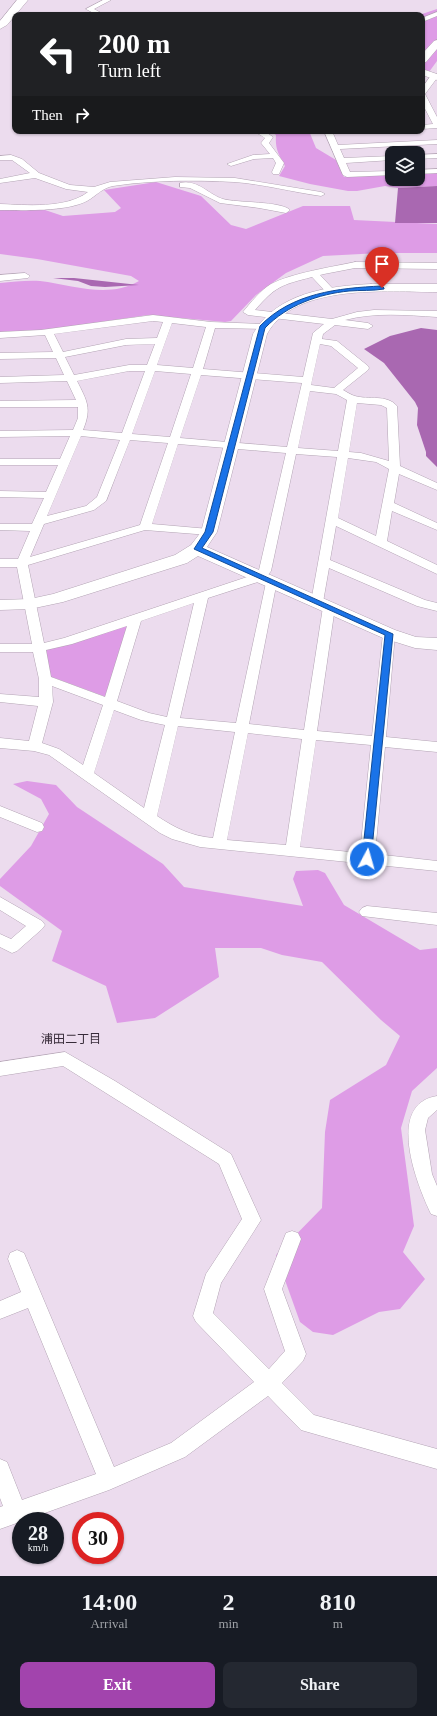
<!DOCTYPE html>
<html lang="en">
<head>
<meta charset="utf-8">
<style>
	:root { --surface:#171b24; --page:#242831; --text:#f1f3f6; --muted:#9ea1a6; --accent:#a244ad }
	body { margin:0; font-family:"Times New Roman","Noto Sans JP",serif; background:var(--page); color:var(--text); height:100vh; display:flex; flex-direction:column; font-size:15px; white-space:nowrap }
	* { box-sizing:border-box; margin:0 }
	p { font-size:13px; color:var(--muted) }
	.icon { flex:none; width:22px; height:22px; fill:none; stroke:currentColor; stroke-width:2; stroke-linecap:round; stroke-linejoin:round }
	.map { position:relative; height:1576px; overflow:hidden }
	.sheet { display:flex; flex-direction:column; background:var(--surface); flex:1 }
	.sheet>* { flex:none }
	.top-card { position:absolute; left:12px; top:12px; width:413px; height:122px; border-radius:8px; box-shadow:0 1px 3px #0004; background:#202124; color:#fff; overflow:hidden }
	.buttons { position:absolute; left:385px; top:146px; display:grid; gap:8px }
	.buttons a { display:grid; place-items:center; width:40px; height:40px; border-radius:8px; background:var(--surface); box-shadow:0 1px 3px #0004; font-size:20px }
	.speed { position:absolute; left:12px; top:1512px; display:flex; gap:8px; font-size:20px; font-weight:700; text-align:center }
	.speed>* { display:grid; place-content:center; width:52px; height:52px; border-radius:50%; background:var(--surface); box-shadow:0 1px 3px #0004; line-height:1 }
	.speed small { font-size:10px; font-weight:400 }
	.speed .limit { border:6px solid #d22; background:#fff; color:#111 }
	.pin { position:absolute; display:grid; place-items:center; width:34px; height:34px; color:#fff; margin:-41px -17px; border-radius:50% 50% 50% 0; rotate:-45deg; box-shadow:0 0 4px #0007 }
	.pin .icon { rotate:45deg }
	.me { position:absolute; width:44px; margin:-22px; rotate:6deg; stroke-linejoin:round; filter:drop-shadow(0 0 3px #0008) }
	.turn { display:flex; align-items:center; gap:14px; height:84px; padding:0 20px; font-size:18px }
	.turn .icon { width:52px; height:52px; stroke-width:2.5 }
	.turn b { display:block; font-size:28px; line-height:34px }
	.then { display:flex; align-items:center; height:38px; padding:0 20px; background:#0003; gap:8px; font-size:15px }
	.eta { display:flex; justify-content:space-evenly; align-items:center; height:68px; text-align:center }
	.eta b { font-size:24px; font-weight:700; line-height:28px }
	.primary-button { display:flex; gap:8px; margin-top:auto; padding:8px 20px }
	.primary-button a { flex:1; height:46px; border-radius:8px; background:var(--accent); color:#fff; font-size:16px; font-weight:700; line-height:46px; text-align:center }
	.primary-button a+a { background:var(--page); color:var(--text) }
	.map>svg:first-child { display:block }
	.green { fill:#de9ce6 }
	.water { fill:#a968b1 }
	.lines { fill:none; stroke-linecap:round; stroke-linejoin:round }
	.street-casing { stroke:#b3a4b4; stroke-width:1 }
	.secondary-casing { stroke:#b3a4b4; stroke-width:1 }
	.street { fill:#fff; fill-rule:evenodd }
	.secondary { fill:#fff; fill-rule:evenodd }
	.route { fill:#1a73e8; stroke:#114b97 }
	.labels { text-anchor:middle; stroke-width:3; stroke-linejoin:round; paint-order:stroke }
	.neighbourhood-label { font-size:12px; fill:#372b39; stroke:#ecdcee }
</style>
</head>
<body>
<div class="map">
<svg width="437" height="1576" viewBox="0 0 437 1576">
	<rect width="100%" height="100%" fill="#ecdcee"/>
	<path class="green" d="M437,9V61L429,72L422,77V15H419Z
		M270,131H309L316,148L336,160L344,177L392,175V179H418V174L437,173V186L398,188L385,186L357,191H348L310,184L279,176L285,166C278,154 275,148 276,135Z
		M156,182L201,196L231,225L246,229L303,206H350L354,220L437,224V253H380L323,256L286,273L256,295L231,321L225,322L148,315L46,330L0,332V283C13,282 27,280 40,281C73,285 108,299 139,281L131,276L37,259L0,254V210H45L63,216L115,212L121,208L104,190Z
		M128,625L106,697L49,676L44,650Z
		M27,781L56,785L77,807L163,864L184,887L303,906L293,879L296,871L318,870L325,873L344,905L420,950L437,948V1068L412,1091L401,1128L414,1226L403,1252L425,1279L400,1309L379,1312L333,1335L313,1332L300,1322L276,1255L322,1208L325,1132L330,1100L386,1065L400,1036L381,1020L322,962L282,955L261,948H215L219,977L155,1018L117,1023L106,986L52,961L62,931L0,886V879L31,846L49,814L41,799L13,784Z"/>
	<path class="water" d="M437,186V223H395L398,188Z
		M53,278H74L139,285L105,287L91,286L78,281Z
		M421,328L437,330V467L426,456V452L417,425L418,408L415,402L384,363L364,349L390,336Z"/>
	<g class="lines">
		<defs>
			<path id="street" d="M103,0H111L94,9L105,15H97L86,9Z
				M437,12V16L422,22V18Z
				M432,74H437V78L425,94L437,117V128L422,129V125L433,124L422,103V88Z
				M254,131H264L273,137L269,143L284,163L279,174H273L272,172L276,163L273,158L254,159L231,166L227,164L253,155L270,154L261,143L265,138Z
				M324,131H332L338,145L437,140V144L340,149L344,158L392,156V160L346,163L350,172L392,171V175L347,177L343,175Z
				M437,154V158L418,159V155Z
				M11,155L22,159L39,173L70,185L94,187L110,182L175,177L235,178L321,192L325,194L321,196C292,192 263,184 234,182C195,180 152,180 113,186C102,188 96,196 87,201C66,212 23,210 0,210V204C26,205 66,209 88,192L66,189L35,178L0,183V179L30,173L12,160H0V156Z
				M437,169V173L418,174V170Z
				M180,183C198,179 209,195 223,199C237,203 281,201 290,210L286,213L259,208L220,203L190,188L180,187Z
				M355,262L437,263V269L355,268L324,274L320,275L334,290L336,292L334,294H328L312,277C281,285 276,286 255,310L332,319L357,312L374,310L437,311V317C406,315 375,312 345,320L368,323L373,326L368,329L335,325L323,334L322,339L337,341L368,366L369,368L368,370L343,390C347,392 351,395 355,396C368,400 387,394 397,406L400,466L437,483V490L399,474L394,503L437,523V530L392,511L387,541L437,565V574L336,526L330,560L425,600L437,603V611L417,606L329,568L323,602L321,605H313L311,602L337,457L296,454L271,571L264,580L208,598L180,718L236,723L267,578H275L277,581L249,724L304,730L323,607L325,604H333L335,607L317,731L372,736L383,634L385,631H393L395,634L386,737L437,742V752L385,747L375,854L437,861V871L200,847L172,839L160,833L49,755L34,751L0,748V738L29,741L38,706L0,702V694L39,697V679L33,652H0V644H32L17,567H0V559H18L30,531L0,530V524H32L44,498L0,497V491L46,492L58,465H0V459H60L70,436L0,437V431L73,430L78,418V407H0V401L76,400L67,381L0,383V377L64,375L56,358L0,359V353L53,352L45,335L0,338V332L41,330L153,315L211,322L263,324L266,325L268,327L266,329L215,328L203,369L303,377L313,333L324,324L248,315L243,312C251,302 261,290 271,284C292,273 332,267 355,262ZM153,321L163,322L157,338L126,339L63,352L54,334ZM172,323L206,327L193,368L157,365ZM155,344L147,365H129L74,375L65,357L126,345ZM320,344L331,346L358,368L334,388L311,385ZM129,371H145L122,433L83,430C92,408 87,401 77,381ZM155,371L191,374L170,437L132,434ZM201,375L302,383L287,447L180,438ZM310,391L336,394L347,400L338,451L298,448ZM357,403L381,405L387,408L389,461L361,453L349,452ZM81,436L120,440L97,497L86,506L47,516ZM130,440L168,443L140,525L30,557L44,524L94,510L106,501ZM178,444L286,453L259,570L256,574L64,638L44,643L28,565L145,530L209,535L213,534L215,532L213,530L209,529L152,524ZM348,458L376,462L389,469L376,536L338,518ZM194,603L167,717L149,713L117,701L141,621ZM127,626L105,697L51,677L46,650L72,644ZM52,686L103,705L83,765L59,749L42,743L53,702ZM114,710L141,720L165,725L144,808L94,773ZM178,726L235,732L213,838C191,836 175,828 157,816ZM248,733L302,739L286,845L227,840ZM316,740L371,745L360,853L300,847Z
				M25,273L30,276L28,278L0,281V275Z
				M0,806L42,823L44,827L42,831L37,832L0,817Z
				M0,897L42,921L45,925L42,929L17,951L12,953L0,947V934L11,939L26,926L0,910Z
				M367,906L437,913V925L362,916L359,912L362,908Z
				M65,1052L115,1081L231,1154L261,1220L221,1283L213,1313L269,1369L285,1351L264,1289L286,1233L292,1231L298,1233L301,1239L282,1289L306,1354L303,1361L282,1383L314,1415L437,1449V1469L301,1430L268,1396L185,1457L109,1490L0,1529V1507L3,1506L0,1498V1459L7,1462L22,1500L96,1474L28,1308L0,1319V1301L21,1292L8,1259L10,1253L17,1250L24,1253L114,1467L171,1443L254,1382L196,1322L193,1316L206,1274L242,1219L219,1164L63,1066L0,1076V1062Z
				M437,1096V1110L428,1118L425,1130L432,1174L437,1186V1216L431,1214C417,1185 385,1104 437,1096Z"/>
			<path id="secondary" d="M17,0H28L7,25L0,29V21Z
				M437,40V49L426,62L422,63V54L434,41Z
				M422,69L437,74V80L422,75Z
				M371,284H437V292C388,292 294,283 267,334L217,532L207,547L395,630L416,637L437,638V650L415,648L383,638L198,556L187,563L63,602L30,609L0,610V600L30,599L53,594L175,555L191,545L201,532L253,334C276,293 328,286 371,284Z"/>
		</defs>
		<use href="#street" class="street-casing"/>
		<use href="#secondary" class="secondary-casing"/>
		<use href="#street" class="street"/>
		<use href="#secondary" class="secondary"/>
	</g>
	<path class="route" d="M382,286L384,288V289C372,291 361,290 349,291C319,294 287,305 265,328L213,532L202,548L393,634L371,859L367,862L362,859L385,635L194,549L205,532L260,326C292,293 338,288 382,286Z"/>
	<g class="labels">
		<g class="neighbourhood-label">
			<text x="71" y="1043">浦田二丁目</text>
		</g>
	</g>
</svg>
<div class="buttons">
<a><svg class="icon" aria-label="layers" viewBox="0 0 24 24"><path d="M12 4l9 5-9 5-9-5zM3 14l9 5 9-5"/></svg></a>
</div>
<div class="speed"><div>28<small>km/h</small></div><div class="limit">30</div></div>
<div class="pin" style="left:382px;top:288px;background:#d93025"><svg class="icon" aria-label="arrive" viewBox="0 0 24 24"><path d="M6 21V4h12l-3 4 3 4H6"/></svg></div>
<svg class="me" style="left:367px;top:859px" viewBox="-20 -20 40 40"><circle r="17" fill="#1a73e8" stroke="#fff" stroke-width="3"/><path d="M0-11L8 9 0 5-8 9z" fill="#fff"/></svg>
<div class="top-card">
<div class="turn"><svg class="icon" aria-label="left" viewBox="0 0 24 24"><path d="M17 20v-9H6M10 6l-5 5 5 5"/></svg><div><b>200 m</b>Turn left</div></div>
<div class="then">Then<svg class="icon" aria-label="right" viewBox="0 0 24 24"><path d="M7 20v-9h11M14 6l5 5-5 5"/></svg></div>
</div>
</div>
<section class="sheet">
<div class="eta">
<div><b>14:00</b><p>Arrival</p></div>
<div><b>2</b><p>min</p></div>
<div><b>810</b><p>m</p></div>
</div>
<div class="primary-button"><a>Exit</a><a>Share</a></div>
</section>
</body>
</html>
